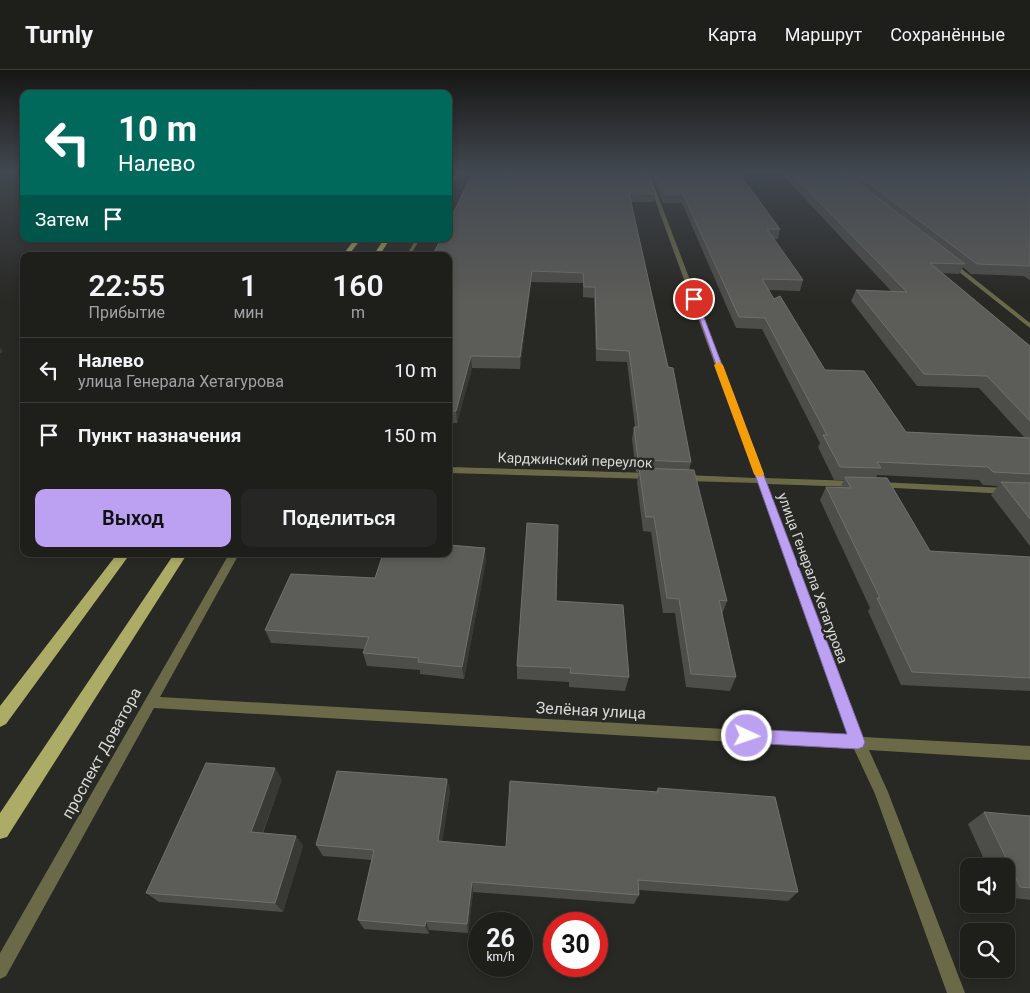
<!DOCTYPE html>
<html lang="ru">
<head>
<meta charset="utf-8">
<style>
	:root { --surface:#1e1e1b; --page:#262724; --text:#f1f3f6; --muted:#a1a2a3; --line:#3c3c3a; --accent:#bca0f2 }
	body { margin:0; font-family:Roboto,sans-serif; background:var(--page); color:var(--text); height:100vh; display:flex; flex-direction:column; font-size:19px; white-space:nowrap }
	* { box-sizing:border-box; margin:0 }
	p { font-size:16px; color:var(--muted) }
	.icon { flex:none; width:28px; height:28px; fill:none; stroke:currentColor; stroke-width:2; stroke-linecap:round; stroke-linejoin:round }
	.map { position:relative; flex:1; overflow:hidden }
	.sheet { position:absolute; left:20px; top:182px; width:432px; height:305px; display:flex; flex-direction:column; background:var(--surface); border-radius:10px; box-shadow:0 2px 8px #0003,0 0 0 1px var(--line) }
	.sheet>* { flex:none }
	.banner { position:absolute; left:20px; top:20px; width:432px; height:152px; border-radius:10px; box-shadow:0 2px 8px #0003,0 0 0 1px var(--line); background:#00695c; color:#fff; overflow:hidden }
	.controls { position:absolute; left:960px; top:788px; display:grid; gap:10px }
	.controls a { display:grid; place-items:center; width:55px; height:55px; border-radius:10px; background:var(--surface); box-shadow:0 2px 8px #0003,0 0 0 1px var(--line); font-size:25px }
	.speed { position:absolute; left:468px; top:842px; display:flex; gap:10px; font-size:25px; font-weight:700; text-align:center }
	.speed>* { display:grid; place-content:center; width:65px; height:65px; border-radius:50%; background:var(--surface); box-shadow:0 2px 8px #0003,0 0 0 1px var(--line); line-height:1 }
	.speed small { font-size:12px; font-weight:400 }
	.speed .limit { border:8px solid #d22; background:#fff; color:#111 }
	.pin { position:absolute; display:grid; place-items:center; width:42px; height:42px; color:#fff; margin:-21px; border:2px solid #fff; border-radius:50%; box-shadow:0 1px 5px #0007 }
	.me { position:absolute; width:55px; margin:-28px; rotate:93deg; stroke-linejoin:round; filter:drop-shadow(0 0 4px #0008) }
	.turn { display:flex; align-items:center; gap:18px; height:105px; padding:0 15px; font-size:22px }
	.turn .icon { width:65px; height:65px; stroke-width:2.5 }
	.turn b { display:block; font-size:35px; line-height:42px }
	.then { display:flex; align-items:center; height:48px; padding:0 15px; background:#0003; gap:10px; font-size:19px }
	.eta { display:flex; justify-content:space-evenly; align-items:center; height:85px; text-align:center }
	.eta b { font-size:30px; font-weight:600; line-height:35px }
	.button { display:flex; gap:10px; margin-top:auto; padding:10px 15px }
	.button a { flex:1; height:58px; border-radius:10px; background:var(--accent); color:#111; font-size:20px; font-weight:600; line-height:58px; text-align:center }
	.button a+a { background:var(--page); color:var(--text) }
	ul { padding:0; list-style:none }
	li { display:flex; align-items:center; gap:15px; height:65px; padding:0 15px; border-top:1px solid var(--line) }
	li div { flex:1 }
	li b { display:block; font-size:19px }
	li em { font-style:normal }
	header { display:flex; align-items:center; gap:30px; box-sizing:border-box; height:70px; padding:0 25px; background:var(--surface); border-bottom:1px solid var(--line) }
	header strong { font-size:24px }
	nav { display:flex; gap:28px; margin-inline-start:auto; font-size:18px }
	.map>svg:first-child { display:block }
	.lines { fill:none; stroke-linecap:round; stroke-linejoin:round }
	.minor { fill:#6a6a49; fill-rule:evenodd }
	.primary { fill:#adac66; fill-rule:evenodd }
	.wall { fill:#4d4d49 }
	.shaded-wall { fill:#383834 }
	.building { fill:#5c5c58; stroke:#70706c }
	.route { fill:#bca0f2; stroke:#7a689d }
	.slow { fill:#f59e0b }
	.labels { text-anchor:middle; stroke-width:5; stroke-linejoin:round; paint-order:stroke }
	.street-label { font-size:14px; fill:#d8d8d6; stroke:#282824 }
	.near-street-label { font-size:16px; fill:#d8d8d6; stroke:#282824 }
</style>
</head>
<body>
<header>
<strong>Turnly</strong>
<nav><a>Карта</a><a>Маршрут</a><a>Сохранённые</a></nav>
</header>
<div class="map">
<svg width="1030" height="923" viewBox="0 0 1030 923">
	<rect width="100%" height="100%" fill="#282824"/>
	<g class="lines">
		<path class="minor" d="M456,102H460L451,118L449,119V115Z
			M645,102H649L765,408L855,411L860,414L855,417L767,414L863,667L1030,676V690L869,680L888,722L965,923H947L875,724L854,679L154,638L6,906L0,909V883L229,484H239L160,627L849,666L758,413L685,411L680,408L685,405L756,408Z
			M416,169H420L410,186H406Z
			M949,192H953L1030,253V258L949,194Z
			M449,397L650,403L655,406L650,409L449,403Z
			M879,412L1030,419V425L876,417L874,415Z"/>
		<path class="primary" d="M355,169H361L348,186H342Z
			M384,169H390L379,186H373Z
			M117,484H130L6,654L0,657V636Z
			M174,484H187L7,767L0,769V743Z"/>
	</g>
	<path class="wall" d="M472,102H647L655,124L654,132H631L668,297L691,392L689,400L727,531L722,545L736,607L730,621L686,617L675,543H663L651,462L643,461L637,412L639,403L636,402L632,369L634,357H635L627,292L596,291L594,228L583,227V213L531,212L520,299L472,298L457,353H449V186Z
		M650,102H738L780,159L778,169H774L803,210L800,221L769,220L774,229L825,300L906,362L1024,367L979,318L917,316L851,231L856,220L891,221L780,102H1024L1030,104V210L1024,206L971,204L963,197L959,204L943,203L1030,276V476L991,425L998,416L983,415L979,410L877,405L876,408L930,481L1030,487V621L901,615L868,541L870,538L820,430L826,417L840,418L844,410H834L818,377L820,373L762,259L736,258L682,133H663Z
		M486,490L464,609L420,604V600L367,596L363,583L365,579L271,573L265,560L375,508Z
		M556,531L629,607L625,621L569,617V612L517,609V596Z
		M282,709L263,763L296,766L303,776L283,842L159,832L146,823Z
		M447,709L450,721L442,771L506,777L656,722L658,718L798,822L788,831L639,820V825L634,834L473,822L468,863L429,860V864L364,859L358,850L372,790L323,786L316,775Z
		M984,742L1030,746V830L1006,827V796H987L968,754Z"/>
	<path class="shaded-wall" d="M532,201L531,212L520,299V287Z
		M0,277L3,282L0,284Z
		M471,286L472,298L457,353L456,341Z
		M485,478L486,490L464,609L462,597Z
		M275,698L282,709L259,772L251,762Z
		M447,709L450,721L441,781L438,771Z
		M296,766L303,776L283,842L275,833Z
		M472,812L473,822L468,863L467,854Z
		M426,851L429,860V864L425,856Z"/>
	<path class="building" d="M473,102H647L655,124L629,123L668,297L673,298L691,392L638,390L634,357H639L629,281L597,279L595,217H584L583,203L532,201L520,287L471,286L456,341H449V186H432L441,169H449V152Z
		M654,102H738L780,159H767L803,210L762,209L774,229L780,226L825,300L864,301L906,362L1030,368V404L993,402L988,397L877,392L881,398L840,397L823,365H827L765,248L739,247L683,124H664Z
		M790,102H844L965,194L930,193L1030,276V351L987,306L924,304L856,220L907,222Z
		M854,102H1024L1030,104V196L977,194Z
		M639,398L694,400L727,531L719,530L736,607L691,604L679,529L667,528L654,447H646Z
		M845,407L887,408L930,481L1030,487V608L912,602L877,528H880L826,417L851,418Z
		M1001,412L1030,413V449Z
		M527,453L558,455L556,531L623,535L629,607L570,603L571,598L517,596Z
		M449,475L485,478L462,597L418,592L419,588L363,583L369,567L265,560L291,504L375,508L383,484H449Z
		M206,693L275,698L251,762L296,766L275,833L146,823Z
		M337,701L447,709L438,771L506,777L510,711L658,722V718L775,727L798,822L638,810L639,825L472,812L467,854L426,851L425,856L358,850L374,780L316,775Z
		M984,742L1030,746V818L1020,817Z"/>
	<linearGradient id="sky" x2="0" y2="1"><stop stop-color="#161614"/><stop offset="0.44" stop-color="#424850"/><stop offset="1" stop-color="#424850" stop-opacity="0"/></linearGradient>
	<rect width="1030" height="231" fill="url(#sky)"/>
	<path class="route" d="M692,227L697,229L865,672L863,677L858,679L747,673L741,671L739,666L741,661L747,659L847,664Z"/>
	<path class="slow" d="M719,292L723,295L764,404L763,406L759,407L754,404L714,295Z"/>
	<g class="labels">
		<g class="street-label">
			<text transform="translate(575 390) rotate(2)" y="5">Карджинский переулок</text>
			<text transform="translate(813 508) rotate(70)" y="5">улица Генерала Хетагурова</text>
		</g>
		<g class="near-street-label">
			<text transform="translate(591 640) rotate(3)" y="6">Зелёная улица</text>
			<text transform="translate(101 683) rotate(-61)" y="6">проспект Доватора</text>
		</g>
	</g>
</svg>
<div class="controls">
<a><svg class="icon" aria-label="sound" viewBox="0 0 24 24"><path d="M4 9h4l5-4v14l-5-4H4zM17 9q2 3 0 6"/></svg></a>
<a><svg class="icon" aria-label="search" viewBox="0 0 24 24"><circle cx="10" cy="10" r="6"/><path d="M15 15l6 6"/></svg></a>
</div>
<div class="speed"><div>26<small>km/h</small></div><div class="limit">30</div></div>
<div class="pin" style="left:694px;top:229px;background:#d93025"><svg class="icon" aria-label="arrive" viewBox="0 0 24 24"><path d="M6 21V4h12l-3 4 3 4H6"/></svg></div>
<svg class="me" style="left:747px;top:666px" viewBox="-20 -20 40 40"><circle r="17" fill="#bca0f2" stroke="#fff" stroke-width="3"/><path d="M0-11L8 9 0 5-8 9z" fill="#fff"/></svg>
<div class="banner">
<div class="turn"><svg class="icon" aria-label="left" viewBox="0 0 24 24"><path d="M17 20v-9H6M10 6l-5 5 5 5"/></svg><div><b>10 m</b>Налево</div></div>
<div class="then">Затем<svg class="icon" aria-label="arrive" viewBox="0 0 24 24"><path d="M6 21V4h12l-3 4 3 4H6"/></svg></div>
</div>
<section class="sheet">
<div class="eta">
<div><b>22:55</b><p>Прибытие</p></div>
<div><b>1</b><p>мин</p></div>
<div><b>160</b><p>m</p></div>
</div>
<ul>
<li><svg class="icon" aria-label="left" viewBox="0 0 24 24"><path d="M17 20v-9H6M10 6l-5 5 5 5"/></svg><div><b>Налево</b><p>улица Генерала Хетагурова</p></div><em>10 m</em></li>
<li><svg class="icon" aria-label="arrive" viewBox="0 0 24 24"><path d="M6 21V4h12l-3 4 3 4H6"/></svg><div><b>Пункт назначения</b></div><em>150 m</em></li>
</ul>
<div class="button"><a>Выход</a><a>Поделиться</a></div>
</section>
</div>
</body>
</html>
